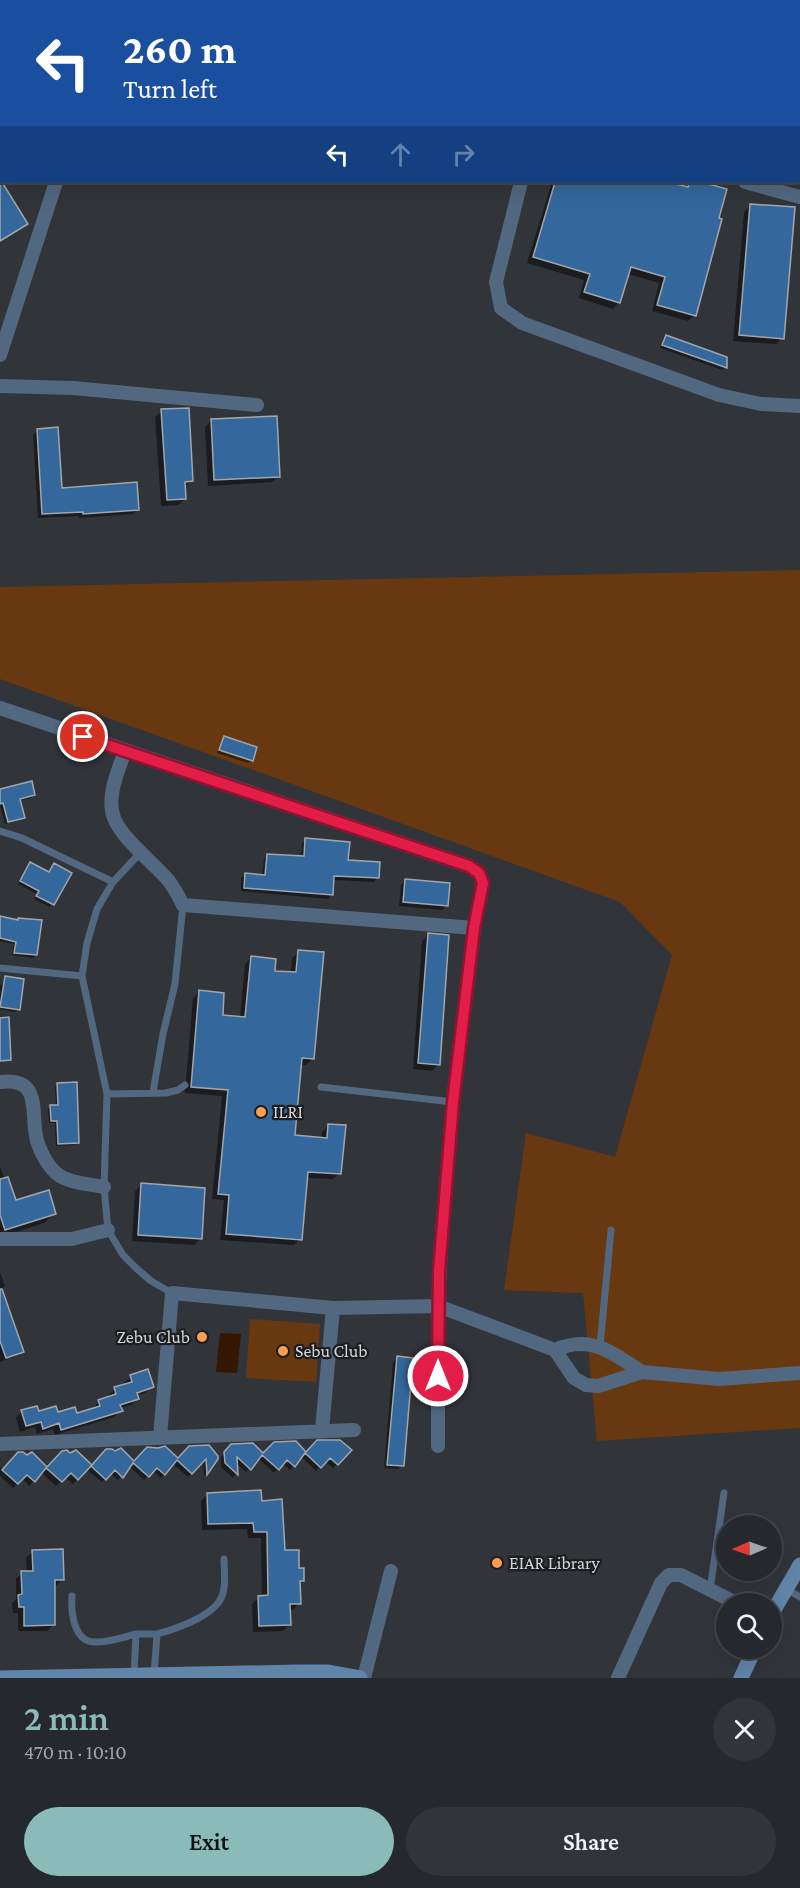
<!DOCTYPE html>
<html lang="en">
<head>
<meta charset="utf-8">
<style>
	:root { --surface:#25282c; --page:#313438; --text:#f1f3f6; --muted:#a3a6a9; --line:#424448; --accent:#8bbbb9 }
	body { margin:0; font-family:"Crimson Pro",serif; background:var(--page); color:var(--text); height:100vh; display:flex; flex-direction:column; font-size:22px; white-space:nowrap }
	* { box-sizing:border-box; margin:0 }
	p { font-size:20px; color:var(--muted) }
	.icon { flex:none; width:33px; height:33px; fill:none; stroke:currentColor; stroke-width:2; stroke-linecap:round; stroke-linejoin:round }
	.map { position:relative; height:1678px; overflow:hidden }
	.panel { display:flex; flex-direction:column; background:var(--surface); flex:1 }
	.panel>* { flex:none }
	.banner { position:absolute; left:0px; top:0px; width:801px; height:183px; box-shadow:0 6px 24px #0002,0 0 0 2px var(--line); background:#1a4fa0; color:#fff; overflow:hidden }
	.needle { width:39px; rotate:268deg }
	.controls { position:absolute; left:716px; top:1515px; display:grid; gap:12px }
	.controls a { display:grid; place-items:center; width:66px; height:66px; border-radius:50%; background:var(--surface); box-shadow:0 6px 24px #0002,0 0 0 2px var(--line); font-size:30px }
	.pin { position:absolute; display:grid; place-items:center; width:51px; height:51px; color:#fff; margin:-26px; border:3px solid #fff; border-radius:50%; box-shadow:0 2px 6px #0007 }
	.me { position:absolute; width:66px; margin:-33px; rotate:0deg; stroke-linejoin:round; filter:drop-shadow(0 0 4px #0008) }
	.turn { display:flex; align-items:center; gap:21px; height:126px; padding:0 24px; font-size:27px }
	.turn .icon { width:78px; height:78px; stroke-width:2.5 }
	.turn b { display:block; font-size:42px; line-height:51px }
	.lanes { display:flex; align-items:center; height:57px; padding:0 24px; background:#0003; justify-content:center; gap:30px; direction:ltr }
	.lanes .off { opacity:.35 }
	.round { display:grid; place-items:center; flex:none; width:63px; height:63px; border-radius:32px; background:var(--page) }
	.headline { display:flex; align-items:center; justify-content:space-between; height:102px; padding:0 24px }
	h1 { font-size:36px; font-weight:600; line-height:45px; color:var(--accent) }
	.cta { display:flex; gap:12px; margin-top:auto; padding:12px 24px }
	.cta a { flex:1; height:69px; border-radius:36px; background:var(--accent); color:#111; font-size:24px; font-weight:600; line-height:69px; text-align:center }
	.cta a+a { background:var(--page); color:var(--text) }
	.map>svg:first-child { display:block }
	.green { fill:#683910 }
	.water { fill:#351600 }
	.shadow { fill:#0007 }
	.building { fill:#34689d; stroke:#a1a6ab; stroke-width:1.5 }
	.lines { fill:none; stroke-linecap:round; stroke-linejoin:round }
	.service { stroke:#526880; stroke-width:7 }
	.minor { stroke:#526880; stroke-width:14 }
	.secondary { stroke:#6184a9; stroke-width:15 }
	.route-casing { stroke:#92132f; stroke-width:15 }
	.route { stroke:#e11d48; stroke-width:10 }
	.poi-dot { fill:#fc9d54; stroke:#1b1d1f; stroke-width:2 }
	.labels { text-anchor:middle; stroke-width:4.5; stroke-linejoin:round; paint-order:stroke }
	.poi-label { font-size:18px; fill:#d3d5d8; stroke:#1b1d1f; text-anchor:start }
</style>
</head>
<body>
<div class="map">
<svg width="800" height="1678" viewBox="0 0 800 1678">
	<rect width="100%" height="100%" fill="#31353a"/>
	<path class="green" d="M800,570V1428L597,1441L583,1293L504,1290L526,1133L615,1157L672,955L620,902L0,679V587Z
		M250,1319L320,1324L316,1382L246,1378Z"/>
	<path class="water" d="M220,1333L241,1334L237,1373L216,1372Z"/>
	<path class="shadow" d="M578,0H595L577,2Z
		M647,0H800V19V2H646Z
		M0,182L26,224L0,242Z
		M552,182H664L684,187L689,182H695L725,190L695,315L688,321L652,311L659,283L628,274L619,302L613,309L579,298L584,280L527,263Z
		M751,205L782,338L776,344L733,341L744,212Z
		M666,337L725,367L722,370L660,348Z
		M162,411L192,481L184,487L185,499L178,505L161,506L155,417Z
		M211,421L279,476L272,482L208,486L205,427Z
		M38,430L61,490L137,510L133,514L79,518V516L38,518L33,435Z
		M224,738L255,748L251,761L248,763L217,753Z
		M0,791L34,795L31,798L19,801L23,817L20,820L5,824L0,805Z
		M306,840L377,878L374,882L333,880L331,895L328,899L241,891V878L245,875L262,876L264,859L267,855L301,858L302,843Z
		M30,864L47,872L70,873L50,907L34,899L37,894L18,884Z
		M406,881L447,905L442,910L399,906L401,885Z
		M0,917L17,921L36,955L33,958L12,955L14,944L0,941Z
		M428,935L439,1064L432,1071L413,1069L422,941Z
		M299,952L312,1059L306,1065H300L294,1136L321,1139L322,1132L328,1126L340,1173L333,1179L306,1178L300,1239L294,1245L220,1240L224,1200L212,1199L222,1096L185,1093L193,998L199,992L221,1017L240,1018L245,964L251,958L274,972L291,974L292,958Z
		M5,977L18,1009L15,1012L0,1009V985H2Z
		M58,1084L77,1142L74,1145L56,1146L55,1123H49L48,1109L51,1106H56L55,1087Z
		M0,1167L15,1202L54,1214L44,1223L0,1237Z
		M142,1185L200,1239L194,1245L132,1241L135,1191Z
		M0,1272L5,1286L1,1289L22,1351L18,1355L0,1362Z
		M397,1358L402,1465L398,1469L384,1468L393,1362Z
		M131,1377L152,1386L145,1393L136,1396L137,1399L131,1405L120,1408L121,1411L114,1417L55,1435L53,1429L37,1434L35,1427L20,1432L16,1418L22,1411L76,1415L93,1409L99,1401L109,1398L108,1395L115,1389L125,1385L124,1383Z
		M317,1442L350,1450L333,1468L325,1461L316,1471L301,1456L290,1470L282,1463L274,1473L258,1458L246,1472L236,1463V1474L233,1478L221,1467V1457L232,1445L263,1455L296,1443L306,1454Z
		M190,1447L217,1459L204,1476L203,1460L188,1477L172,1463L161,1478L153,1471L144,1480L129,1466L118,1480L110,1473L102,1482L86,1469L73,1484L65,1477L56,1486L41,1472L29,1486L22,1478L13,1488L0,1476V1467L3,1471L32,1454L47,1469L67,1452L92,1466L106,1450L134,1463L148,1449L178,1460Z
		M208,1494L260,1502L284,1551L297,1570L303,1580L299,1584V1603L293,1610H289V1625L283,1631L253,1632L252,1604L259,1597H262L261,1538H248L247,1529L202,1530L201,1501Z
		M32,1552L63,1579L56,1586H53V1625L47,1631H18V1613H13L12,1603L16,1599V1579L22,1573H27L26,1558Z"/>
	<path class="building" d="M0,179L28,224L0,241Z
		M555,182H669L688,187L689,182H701L727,189L719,218L722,219L696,316L657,305L665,277L631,267L620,303L584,292L590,274L533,257Z
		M750,204L795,207L784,339L739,335Z
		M666,335L727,357V368L662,345Z
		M189,408L193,481L185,482L186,499L167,500L161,409Z
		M277,416L280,477L214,480L211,419Z
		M58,427L62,488L137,482L139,510L83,514V512L42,514L37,429Z
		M224,736L257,747L253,761L219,750Z
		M32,781L35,795L20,799L25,818L8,822L3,803L0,804V789Z
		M305,838L350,842L348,860L380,862L379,878L334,876L333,895L244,888L245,873L265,875L267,854L304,856Z
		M30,862L49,872L54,863L72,873L54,905L36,896L39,891L20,881Z
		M405,879L450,883L448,906L403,902Z
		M0,916L18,920V918L42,920L37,955L14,953L16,942L0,938Z
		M428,933L449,935L440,1065L418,1063Z
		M298,950L324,952L314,1059L302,1058L295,1135L327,1138L328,1124L346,1125L341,1174L308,1172L302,1240L226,1234L229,1195L218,1194L228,1090L191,1087L199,990L224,993L223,1015L245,1017L251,956L276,959L275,971L296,972Z
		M5,976L24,979L20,1010L0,1007Z
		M9,1017L11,1060L0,1061V1018Z
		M77,1082L79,1143L58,1144L57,1121H51L50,1105H58L57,1083Z
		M8,1177L16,1200L49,1190L56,1214L5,1230L0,1215V1179Z
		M141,1183L205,1188L202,1239L138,1235Z
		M0,1289H2L24,1352L6,1358L0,1341Z
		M397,1356L413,1358L404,1466L387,1465Z
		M148,1369L154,1387L137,1393L139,1399L120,1405L123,1411L61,1430L59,1423L43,1429L41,1422L26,1426L21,1410L37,1406L39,1411L56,1406L58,1412L75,1407L77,1413L100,1406L98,1400L116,1394L114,1387L132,1382L130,1375Z
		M317,1440H340L352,1450L338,1465L330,1458L321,1468L305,1453L295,1467L287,1460L279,1470L262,1455L251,1470L237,1457L238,1475L225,1463L224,1452L231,1444L253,1443L263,1453L274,1442L296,1441L306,1452Z
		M209,1445L218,1456V1459L207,1475L206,1459L192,1474L177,1460L165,1475L157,1468L149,1477L133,1463L123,1478L115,1470L106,1480L91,1466L106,1449H112L115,1451L121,1448L134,1461L147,1447L158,1448L165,1446L178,1458L189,1446Z
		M67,1450L70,1453L76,1450L92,1465L78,1480L71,1473L62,1482L46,1468L35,1482L27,1475L18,1484L2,1470L18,1452H23L27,1455L32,1452L47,1467L62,1451Z
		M261,1490L262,1501L282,1499L285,1550H299V1568H304V1581H300L301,1604H290L291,1625L259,1626L258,1596L268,1595L267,1532H254L253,1523L208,1524L207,1493Z
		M63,1549L64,1580H55V1625L24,1626V1607H19L18,1595L22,1594L21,1571H33L32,1550Z"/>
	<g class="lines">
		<path class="service" d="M0,831L22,838L113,882L97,909L87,943L82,976L107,1094L104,1187L108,1230L123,1255L136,1268L151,1281L172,1293
			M113,882L141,852
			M0,968L82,976
			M321,1087L453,1102
			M153,1092L163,1034L175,984L183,905
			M107,1094L166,1093L178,1090L185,1085
			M600,1346L611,1230
			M787,1589L800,1597
			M710,1590L724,1493
			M72,1596C71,1611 73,1641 94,1642C108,1643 123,1637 136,1634L134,1675
			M136,1634H157
			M154,1675L157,1634C176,1629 218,1615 223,1593C226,1583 224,1570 224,1559"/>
		<path class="minor" d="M275,2L277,0
			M570,2V0
			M521,182L496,282L501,308L522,323L719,395L761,404L800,406
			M745,182L800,197
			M0,355L56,182
			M0,386L73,388L257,405
			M0,708L469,866L479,873L483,883L474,928L453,1102L441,1246L438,1306L333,1308L172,1293L160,1437
			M125,751C118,771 106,797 114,818C121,838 155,864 169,881C174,888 179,897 183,905L474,928
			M0,1082C41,1077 31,1109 36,1136C38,1148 47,1165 56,1173C67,1183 89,1184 104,1187
			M0,1239H72L108,1230
			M555,1350C592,1334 612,1353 642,1372
			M322,1430L333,1308
			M0,1444L354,1430
			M438,1446V1306L555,1350L574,1378L586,1385L598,1386L642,1372L719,1379L800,1373
			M364,1678L391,1571
			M618,1678L661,1583L669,1575H681L738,1604"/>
		<path class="secondary" d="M771,1615L800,1565
			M0,1678L299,1672H327L360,1678
			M741,1678L755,1648"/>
	</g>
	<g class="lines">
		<defs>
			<path id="route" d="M83,737L469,866L479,873L483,883L474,928L453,1102L439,1271L438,1376"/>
		</defs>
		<use href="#route" class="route-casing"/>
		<use href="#route" class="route"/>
	</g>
	<g class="poi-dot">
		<circle cx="261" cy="1112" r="6"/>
		<circle cx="202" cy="1337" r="6"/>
		<circle cx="283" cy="1351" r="6"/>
		<circle cx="497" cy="1563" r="6"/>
	</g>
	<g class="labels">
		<g class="poi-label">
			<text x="273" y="1118">ILRI</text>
			<text x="190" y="1343" text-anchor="end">Zebu Club</text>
			<text x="295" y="1357">Sebu Club</text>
			<text x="509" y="1569">EIAR Library</text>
		</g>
	</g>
</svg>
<div class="controls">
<a><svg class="needle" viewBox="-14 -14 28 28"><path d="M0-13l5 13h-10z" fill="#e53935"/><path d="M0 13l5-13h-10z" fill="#a3a6a9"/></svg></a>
<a><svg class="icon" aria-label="search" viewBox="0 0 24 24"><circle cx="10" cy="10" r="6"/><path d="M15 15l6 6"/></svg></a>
</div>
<div class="pin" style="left:83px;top:737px;background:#d93025"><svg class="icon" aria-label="arrive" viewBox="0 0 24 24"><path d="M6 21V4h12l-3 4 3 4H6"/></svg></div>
<svg class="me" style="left:438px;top:1376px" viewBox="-20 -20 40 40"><circle r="17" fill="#e11d48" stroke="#fff" stroke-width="3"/><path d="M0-11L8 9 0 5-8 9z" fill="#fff"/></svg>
<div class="banner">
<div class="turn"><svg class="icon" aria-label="left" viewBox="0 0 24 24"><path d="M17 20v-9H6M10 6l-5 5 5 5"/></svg><div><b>260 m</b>Turn left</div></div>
<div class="lanes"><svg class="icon" aria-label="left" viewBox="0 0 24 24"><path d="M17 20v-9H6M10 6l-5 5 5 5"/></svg><svg class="icon off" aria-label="ahead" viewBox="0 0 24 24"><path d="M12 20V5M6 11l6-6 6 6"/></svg><svg class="icon off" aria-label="right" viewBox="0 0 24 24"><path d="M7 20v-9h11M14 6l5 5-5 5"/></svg></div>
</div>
</div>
<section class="panel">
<div class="headline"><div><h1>2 min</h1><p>470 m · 10:10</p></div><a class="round"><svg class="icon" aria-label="close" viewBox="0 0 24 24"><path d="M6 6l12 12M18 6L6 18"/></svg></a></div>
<div class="cta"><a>Exit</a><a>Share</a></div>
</section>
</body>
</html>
